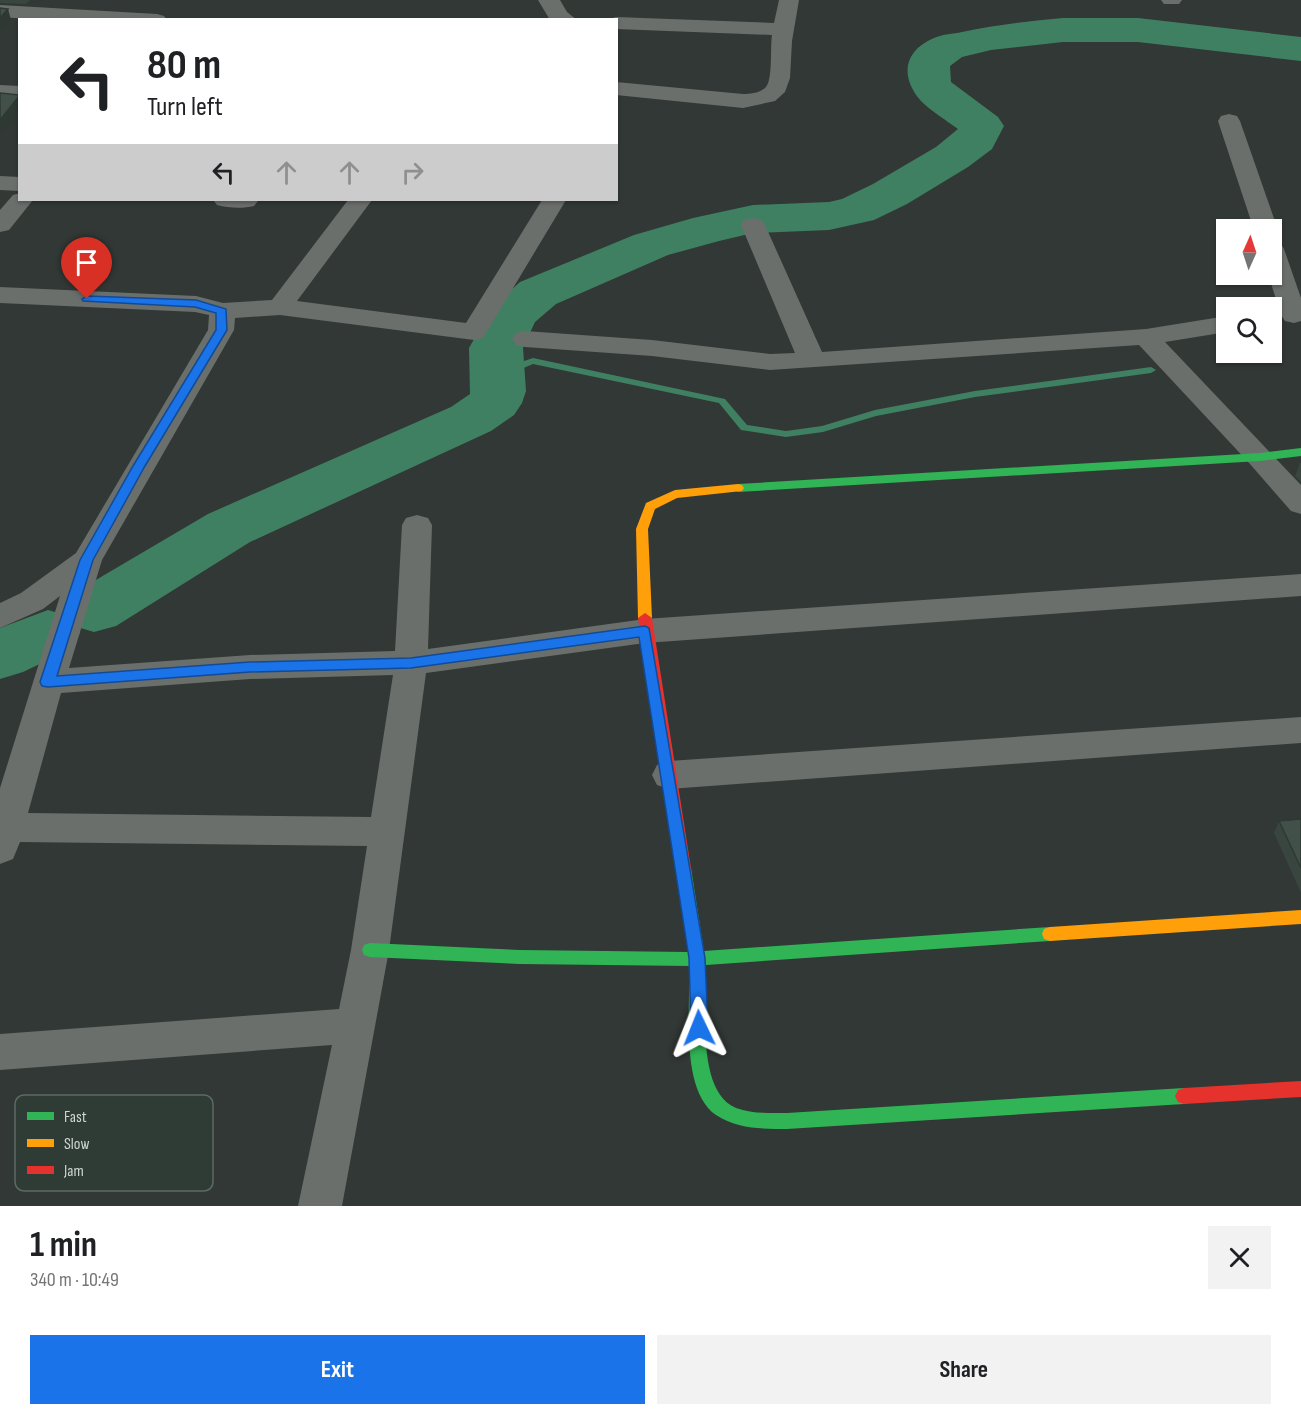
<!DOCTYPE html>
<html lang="en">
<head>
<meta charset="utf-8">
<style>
	:root { --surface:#fff; --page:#f2f2f2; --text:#202124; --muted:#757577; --accent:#1a73e8 }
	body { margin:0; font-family:"Sofia Sans Condensed",sans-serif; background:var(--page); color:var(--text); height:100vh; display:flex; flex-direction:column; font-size:22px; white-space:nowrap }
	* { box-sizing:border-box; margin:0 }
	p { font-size:20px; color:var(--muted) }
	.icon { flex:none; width:33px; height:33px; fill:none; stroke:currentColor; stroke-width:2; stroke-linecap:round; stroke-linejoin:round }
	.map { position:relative; height:1206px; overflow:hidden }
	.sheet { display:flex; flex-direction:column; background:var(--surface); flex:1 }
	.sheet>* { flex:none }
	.banner { position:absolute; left:18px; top:18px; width:600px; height:183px; border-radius:0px; box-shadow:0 2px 4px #0004; background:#fff; color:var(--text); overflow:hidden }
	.needle { width:39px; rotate:3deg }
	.controls { position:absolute; left:1216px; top:219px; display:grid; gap:12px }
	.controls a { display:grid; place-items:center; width:66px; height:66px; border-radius:0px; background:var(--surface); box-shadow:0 2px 4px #0004; font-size:30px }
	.pin { position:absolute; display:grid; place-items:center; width:51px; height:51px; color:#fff; margin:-62px -26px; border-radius:50% 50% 50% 0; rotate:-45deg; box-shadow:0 0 6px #0007 }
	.pin .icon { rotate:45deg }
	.me { position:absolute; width:66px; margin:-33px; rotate:358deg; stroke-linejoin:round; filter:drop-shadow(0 0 4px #0008) }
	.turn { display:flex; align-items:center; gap:21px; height:126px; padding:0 30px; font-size:27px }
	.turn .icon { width:78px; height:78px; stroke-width:2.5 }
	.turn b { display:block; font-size:42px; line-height:51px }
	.lanes { display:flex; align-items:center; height:57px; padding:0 30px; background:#0003; justify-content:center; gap:30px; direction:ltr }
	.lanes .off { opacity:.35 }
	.round { display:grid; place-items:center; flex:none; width:63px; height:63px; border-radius:0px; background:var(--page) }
	.summary { display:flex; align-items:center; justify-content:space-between; height:102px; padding:0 30px }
	h1 { font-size:36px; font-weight:700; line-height:45px }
	.button { display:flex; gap:12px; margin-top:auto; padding:12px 30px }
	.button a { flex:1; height:69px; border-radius:0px; background:var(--accent); color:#fff; font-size:24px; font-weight:700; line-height:69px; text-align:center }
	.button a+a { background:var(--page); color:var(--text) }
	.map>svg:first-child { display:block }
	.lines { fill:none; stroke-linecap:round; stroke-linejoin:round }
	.stream { fill:#3f8062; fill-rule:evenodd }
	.river { fill:#3f8062; fill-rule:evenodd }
	.street { fill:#6a6f6c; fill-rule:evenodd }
	.fast { fill:#30b455; fill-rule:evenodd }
	.slow { fill:#ff9f0a; fill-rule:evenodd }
	.jam { fill:#e5322d; fill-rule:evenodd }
	.wall { fill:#38463f }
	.shaded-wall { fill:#2e3933 }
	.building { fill:#415149; stroke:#2e3933; stroke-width:1.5 }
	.route { fill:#1a73e8; stroke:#114b97; stroke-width:1.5 }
	.key { fill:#2f3b35; stroke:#5f6a64; stroke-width:1.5 }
	.key-label { font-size:16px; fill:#d0d7d3 }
</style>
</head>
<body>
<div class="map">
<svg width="1301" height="1206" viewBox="0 0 1301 1206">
	<rect width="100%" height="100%" fill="#323835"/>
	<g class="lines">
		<path class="stream" d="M533,358L725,399L747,425L786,431L822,426L875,410L975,391L1151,367L1156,370L1151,373L975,397L876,416L823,432L786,437L741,430L719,403L533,364L502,377H496L494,375L512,365Z"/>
		<path class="river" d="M1063,18H1138L1301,37V61L1138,42H1063L991,50L962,57L950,66L951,82L998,117L1004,126L992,149L968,167L907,204L874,220L829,230L753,233L719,241L668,255L556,304L535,322L523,348L526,391L522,403L514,415L491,431L250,542L116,626L94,632L77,627L80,633L71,649L23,672L0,679V628L48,610L65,615L62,610L72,594L208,514L451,407L470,394L469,348L493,306L520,282L634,235L693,218L753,205L829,202L842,199L873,184L936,147L958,129C946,120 932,112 921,101C900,77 903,51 934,38C943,34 953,34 962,32C995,25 1029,21 1063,18Z"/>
		<path class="street" d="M538,0H560L567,12L577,20H550Z
			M779,0H799L792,41L790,78L785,92L775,101L743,108L616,95V82L743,94C750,94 760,93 766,87C773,79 770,47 772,35L616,29V20L609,19L616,17L774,23Z
			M1161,0H1182L1179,4H1164Z
			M0,5L157,14L164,16L167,20H43L0,17Z
			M0,85L20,86V99L0,97Z
			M1229,114L1237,116L1240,121L1278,230L1275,235L1272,236V230H1254L1218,121L1221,116Z
			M0,176L20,177V191L0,190Z
			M20,193V200H33L9,230L0,232V210L13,195Z
			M213,200H257L258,201L254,206C242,209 229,208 217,205Z
			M348,200H372L297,301L466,323L542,200H566L483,338L474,340L280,315L235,318L234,330L102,560L69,668L250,655L395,651L402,525L406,518L417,515L428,518L432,525L428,649L645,619L1301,574V596L645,643L426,673L389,950L342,1206H298L332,1045L0,1070V1034L339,1009L351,950L367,846L20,842L13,859L0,864V788L60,596L43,609L0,628V603L21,593L76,553L208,330L209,315L195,312L0,303V287L196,296L223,303L272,300ZM393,675L371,817L28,813L61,693L250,679Z
			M753,218L762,220L765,225L822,352L1146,329L1227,316V332L1165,342L1301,485V514L1291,511L1250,464L1139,345L770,370L652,356L525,347L516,345L512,339L516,333L525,331L652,340L770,354L795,353L741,225L744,220Z
			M1272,242L1281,244L1284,249L1301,298V321L1294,323L1285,321L1281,315L1268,274H1272Z
			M1301,717V743L669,789L657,785L652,775L657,765L669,761Z"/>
		<path class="fast" d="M1301,448V456L1260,461L738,492L732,488L738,484L1260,453Z
			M683,862L689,863L691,868L704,951L1050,927L1056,929L1058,934L1056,939L1050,941L706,965C707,1002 695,1091 736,1108C752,1114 771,1113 787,1113L1184,1088L1190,1090L1193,1096L1190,1102L1184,1104L787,1129C763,1129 737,1129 716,1115C679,1089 691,1006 689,966L520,964L370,957L364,955L362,950L364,945L370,943L520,950L688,952L675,868L677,863Z"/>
		<path class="slow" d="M738,484L742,485L744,488L742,491L677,498L655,509L648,529L652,618L650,621H640L638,618L636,529L646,503L675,490Z
			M1301,910V924L1050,941L1044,939L1042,934L1044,929L1050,927Z"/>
		<path class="jam" d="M645,613L652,618L691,868L689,873L683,874L677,873L675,868L638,618Z
			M1301,1081V1097L1184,1104L1178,1102L1175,1096L1178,1090L1184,1088Z"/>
	</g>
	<path class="wall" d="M0,0H30L26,4L0,3Z
		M1300,463H1301V482L1295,476Z
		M1301,819V893L1274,833L1279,821Z"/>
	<path class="shaded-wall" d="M8,9L11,20L0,32V18Z
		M20,95V110L2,133L0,128V120Z"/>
	<path class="building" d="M0,8L8,9L0,18Z
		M0,93L20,95L0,120Z
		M1301,819V868L1279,821Z"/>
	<path class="route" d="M87,296L196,300L226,309L227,330L145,466L93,560L57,676L250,662L411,658L645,626L649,628L705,958L708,1028L705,1034L699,1036L693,1034L691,1028L689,958L639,637L411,668L250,672L48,687L42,686L40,682L80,560L133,466L216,330V313L195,307L83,301L82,299Z"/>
	<rect x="15" y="1095" width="198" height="96" rx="9" class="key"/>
	<rect x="27" y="1112" width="27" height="8" fill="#30b455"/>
	<rect x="27" y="1139" width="27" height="8" fill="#ff9f0a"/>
	<rect x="27" y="1166" width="27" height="8" fill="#e5322d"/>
	<g class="key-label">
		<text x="64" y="1122">Fast</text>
		<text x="64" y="1149">Slow</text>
		<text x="64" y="1176">Jam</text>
	</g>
</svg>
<div class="controls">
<a><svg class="needle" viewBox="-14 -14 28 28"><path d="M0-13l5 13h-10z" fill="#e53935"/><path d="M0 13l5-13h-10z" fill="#757577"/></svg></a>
<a><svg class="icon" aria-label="search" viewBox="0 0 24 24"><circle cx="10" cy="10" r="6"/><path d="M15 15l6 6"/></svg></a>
</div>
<div class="pin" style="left:87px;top:299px;background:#d93025"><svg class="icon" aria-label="arrive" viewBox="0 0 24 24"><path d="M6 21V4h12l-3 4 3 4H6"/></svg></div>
<svg class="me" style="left:699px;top:1028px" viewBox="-20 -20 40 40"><path d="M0-17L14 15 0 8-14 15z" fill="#1a73e8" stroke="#fff" stroke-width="4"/></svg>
<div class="banner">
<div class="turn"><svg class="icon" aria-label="left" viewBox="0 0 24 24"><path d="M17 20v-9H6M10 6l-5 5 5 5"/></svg><div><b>80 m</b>Turn left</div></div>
<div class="lanes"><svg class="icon" aria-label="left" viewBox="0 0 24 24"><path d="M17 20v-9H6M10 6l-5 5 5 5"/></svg><svg class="icon off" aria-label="ahead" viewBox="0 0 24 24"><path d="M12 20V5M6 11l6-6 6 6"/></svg><svg class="icon off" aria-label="ahead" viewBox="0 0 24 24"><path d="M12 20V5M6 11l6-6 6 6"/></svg><svg class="icon off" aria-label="right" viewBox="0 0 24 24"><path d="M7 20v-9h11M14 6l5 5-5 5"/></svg></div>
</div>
</div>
<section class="sheet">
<div class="summary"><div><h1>1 min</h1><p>340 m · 10:49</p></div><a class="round"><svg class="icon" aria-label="close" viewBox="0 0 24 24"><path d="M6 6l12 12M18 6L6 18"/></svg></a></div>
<div class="button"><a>Exit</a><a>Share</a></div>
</section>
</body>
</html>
